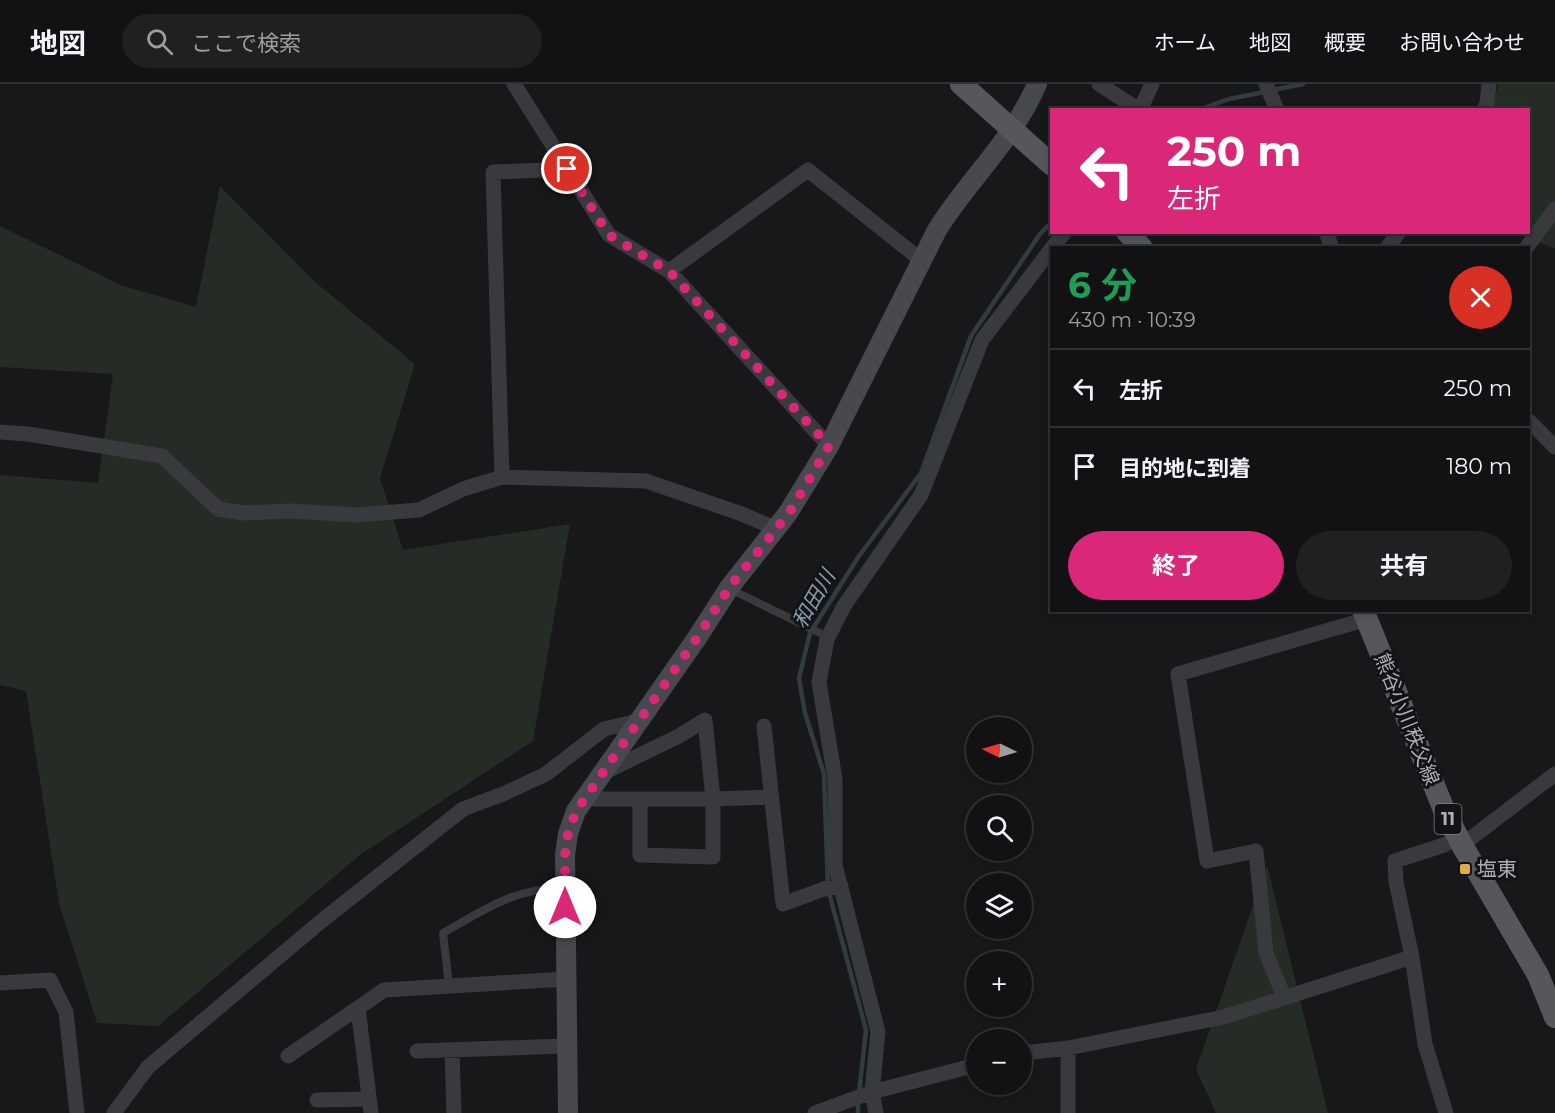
<!DOCTYPE html>
<html lang="ja">
<head>
<meta charset="utf-8">
<style>
	:root { --surface:#121214; --page:#1f2022; --text:#f1f3f6; --muted:#9c9ea0; --line:#313234; --accent:#db2777 }
	body { margin:0; font-family:Montserrat,"Noto Sans JP",sans-serif; background:var(--page); color:var(--text); height:100vh; display:flex; flex-direction:column; font-size:22px; white-space:nowrap }
	* { box-sizing:border-box; margin:0 }
	p { font-size:20px; color:var(--muted) }
	.icon { flex:none; width:33px; height:33px; fill:none; stroke:currentColor; stroke-width:2; stroke-linecap:round; stroke-linejoin:round }
	.map { position:relative; flex:1; overflow:hidden }
	.side { position:absolute; left:1050px; top:162px; width:480px; height:366px; display:flex; flex-direction:column; background:var(--surface); border-radius:0px; box-shadow:0 3px 9px #0003,0 0 0 2px var(--line) }
	.side>* { flex:none }
	.banner { position:absolute; left:1050px; top:24px; width:480px; height:126px; border-radius:0px; box-shadow:0 3px 9px #0003,0 0 0 2px var(--line); background:#db2777; color:#fff; overflow:hidden }
	.needle { width:39px; rotate:275deg }
	.buttons { position:absolute; left:966px; top:633px; display:grid; gap:12px }
	.buttons a { display:grid; place-items:center; width:66px; height:66px; border-radius:50%; background:var(--surface); box-shadow:0 3px 9px #0003,0 0 0 2px var(--line); font-size:30px }
	.pin { position:absolute; display:grid; place-items:center; width:51px; height:51px; color:#fff; margin:-26px; border:3px solid #fff; border-radius:50%; box-shadow:0 2px 6px #0007 }
	.me { position:absolute; width:66px; margin:-33px; rotate:0deg; stroke-linejoin:round; filter:drop-shadow(0 0 4px #0008) }
	.turn { display:flex; align-items:center; gap:21px; height:126px; padding:0 18px; font-size:27px }
	.turn .icon { width:78px; height:78px; stroke-width:2.5 }
	.turn b { display:block; font-size:42px; line-height:51px }
	.round { display:grid; place-items:center; flex:none; width:63px; height:63px; border-radius:32px; background:var(--page) }
	.overview { display:flex; align-items:center; justify-content:space-between; height:102px; padding:0 18px }
	h1 { font-size:36px; font-weight:700; line-height:45px; color:#1e9e55 }
	.cta { display:flex; gap:12px; margin-top:auto; padding:12px 18px }
	.cta a { flex:1; height:69px; border-radius:36px; background:var(--accent); color:#fff; font-size:24px; font-weight:700; line-height:69px; text-align:center }
	.cta a+a { background:var(--page); color:var(--text) }
	ul { padding:0; list-style:none }
	li { display:flex; align-items:center; gap:18px; height:78px; padding:0 18px; border-top:2px solid var(--line) }
	li div { flex:1 }
	li b { display:block; font-size:22px }
	li em { font-style:normal }
	header { display:flex; align-items:center; gap:36px; box-sizing:border-box; height:84px; padding:0 30px; background:var(--surface); border-bottom:2px solid var(--line) }
	header strong { font-size:28px }
	nav { display:flex; gap:33px; margin-inline-start:auto; font-size:21px }
	.search { width:420px; height:54px; background:var(--page); display:flex; align-items:center; gap:15px; box-sizing:border-box; padding:0 21px; border-radius:33px; color:var(--muted); font-size:22px }
	.map>svg:first-child { display:block }
	.green { fill:#242c25 }
	.lines { fill:none; stroke-linecap:round; stroke-linejoin:round }
	.stream { stroke:#323b41; stroke-width:4.5 }
	.lane { stroke:#393a3e; stroke-width:8 }
	.street { stroke:#393a3e; stroke-width:15 }
	.secondary { stroke:#47494e; stroke-width:20 }
	.primary { stroke:#55575d; stroke-width:22 }
	.route { stroke:#db2777; stroke-width:10; stroke-dasharray:0 18 }
	.poi-dot { fill:#e1ab48; stroke:#131315; stroke-width:2 }
	.labels { text-anchor:middle; stroke-width:6; stroke-linejoin:round; paint-order:stroke }
	.shield { fill:#131315; stroke:#7d8087; stroke-width:1.5 }
	.shield-label { font-size:18px; font-weight:bold; fill:#abafb8 }
	.street-label { font-size:20px; fill:#abafb8; stroke:#131315 }
	.poi-label { font-size:20px; fill:#abafb8; stroke:#131315; text-anchor:start }
	.water-label { font-size:21px; font-style:italic; fill:#869daf; stroke:#131315 }
</style>
</head>
<body>
<header>
<strong>地図</strong>
<div class="search"><svg class="icon" aria-label="search" viewBox="0 0 24 24"><circle cx="10" cy="10" r="6"/><path d="M15 15l6 6"/></svg>ここで検索</div>
<nav><a>ホーム</a><a>地図</a><a>概要</a><a>お問い合わせ</a></nav>
</header>
<div class="map">
<svg width="1555" height="1029" viewBox="0 0 1555 1029">
	<rect width="100%" height="100%" fill="#18181a"/>
	<path class="green" d="M1498,0H1555V165L1518,149L1528,148V26H1492Z
		M220,102L315,198L415,280L380,394L403,466L570,440L533,657L360,771L158,942L97,939L59,819L26,607L0,601V391L98,399L113,290L0,283V142L123,202L196,223Z
		M1267,781L1328,1029H1216L1196,985Z"/>
	<g class="lines">
		<path class="stream" d="M1273,6L1303,0
			M1198,26L1229,15L1265,8
			M859,1009L866,946L828,805L824,690L805,629L799,594L810,549L859,472L921,389L971,252L1040,150L1052,138
			M858,1029V1017"/>
		<path class="lane" d="M730,505L828,553
			M449,902L443,849C486,825 512,805 563,804"/>
		<path class="street" d="M514,0L609,151L669,187L829,362
			M1099,0L1139,26
			M1266,0L1277,26
			M1140,26L1152,0
			M1484,26L1487,19L1489,0
			M1326,148L1332,164
			M1052,164L1065,148
			M1387,164L1399,148
			M1526,164L1555,125
			M669,187L808,86L921,176
			M1528,336L1555,363
			M0,348L28,350L162,372L218,425L243,429L290,427L357,431L419,426L463,405L502,393L646,397L739,429L775,444
			M502,393L493,88L567,85
			M764,642L783,820L824,805L841,802
			M603,689L679,652L705,636L713,715V773L640,771V715
			M584,715H713L770,713
			M1462,761L1555,690
			M1412,873L1425,960L1446,1029
			M0,899L50,896L66,928L77,1029
			M1284,913L1266,869L1256,767L1207,777L1178,590L1367,535
			M452,966L454,1029
			M417,967L566,962
			M1022,969L1068,964L1224,933L1412,873L1396,798L1395,777L1444,761L1458,754
			M288,972L358,924
			M317,1016L369,1015
			M114,1029L148,983L319,839L463,725L503,710L546,690L604,645L638,637
			M371,1029L358,924L384,906L566,895
			M815,1029L872,1008L976,981
			M876,1029L872,1008L878,948L835,781V695L819,598L827,555L844,522L921,411L982,256L1052,164
			M1068,1029V964"/>
		<path class="secondary" d="M568,1029L565,771L568,750L576,727L697,554L729,504L788,429L829,362L937,146C968,96 1014,55 1037,0"/>
		<path class="primary" d="M961,0L1052,81
			M1127,148L1142,164
			M1363,526L1444,726L1462,761L1538,891L1555,933"/>
	</g>
	<g class="lines">
		<path class="route" d="M565,823V771L568,750L576,727L697,554L729,504L789,429L829,362L669,187L609,151L567,85"/>
	</g>
	<rect class="poi-dot" x="1459" y="779" width="12" height="12" rx="3"/>
	<g class="labels">
		<rect class="shield" x="1434.5" y="720" width="27" height="30" rx="4.5"/>
		<g class="shield-label">
			<text x="1448" y="741">11</text>
		</g>
		<g class="street-label">
			<text transform="translate(1407 635) rotate(68)" y="7">熊谷小川秩父線</text>
		</g>
		<g class="poi-label">
			<text x="1477" y="792">塩東</text>
		</g>
		<g class="water-label">
			<text transform="translate(814 515) rotate(-60)" y="7">和田川</text>
		</g>
	</g>
</svg>
<div class="buttons">
<a><svg class="needle" viewBox="-14 -14 28 28"><path d="M0-13l5 13h-10z" fill="#e53935"/><path d="M0 13l5-13h-10z" fill="#9c9ea0"/></svg></a>
<a><svg class="icon" aria-label="search" viewBox="0 0 24 24"><circle cx="10" cy="10" r="6"/><path d="M15 15l6 6"/></svg></a>
<a><svg class="icon" aria-label="layers" viewBox="0 0 24 24"><path d="M12 4l9 5-9 5-9-5zM3 14l9 5 9-5"/></svg></a>
<a>+</a>
<a>−</a>
</div>
<div class="pin" style="left:567px;top:85px;background:#d93025"><svg class="icon" aria-label="arrive" viewBox="0 0 24 24"><path d="M6 21V4h12l-3 4 3 4H6"/></svg></div>
<svg class="me" style="left:565px;top:823px" viewBox="-20 -20 40 40"><circle r="19" fill="#fff"/><path d="M0-13L10 11 0 6-10 11z" fill="#db2777"/></svg>
<div class="banner">
<div class="turn"><svg class="icon" aria-label="left" viewBox="0 0 24 24"><path d="M17 20v-9H6M10 6l-5 5 5 5"/></svg><div><b>250 m</b>左折</div></div>
</div>
<section class="side">
<div class="overview"><div><h1>6 分</h1><p>430 m · 10:39</p></div><a class="round" style="background:#d93025;color:#fff"><svg class="icon" aria-label="close" viewBox="0 0 24 24"><path d="M6 6l12 12M18 6L6 18"/></svg></a></div>
<ul>
<li><svg class="icon" aria-label="left" viewBox="0 0 24 24"><path d="M17 20v-9H6M10 6l-5 5 5 5"/></svg><div><b>左折</b></div><em>250 m</em></li>
<li><svg class="icon" aria-label="arrive" viewBox="0 0 24 24"><path d="M6 21V4h12l-3 4 3 4H6"/></svg><div><b>目的地に到着</b></div><em>180 m</em></li>
</ul>
<div class="cta"><a>終了</a><a>共有</a></div>
</section>
</div>
</body>
</html>
